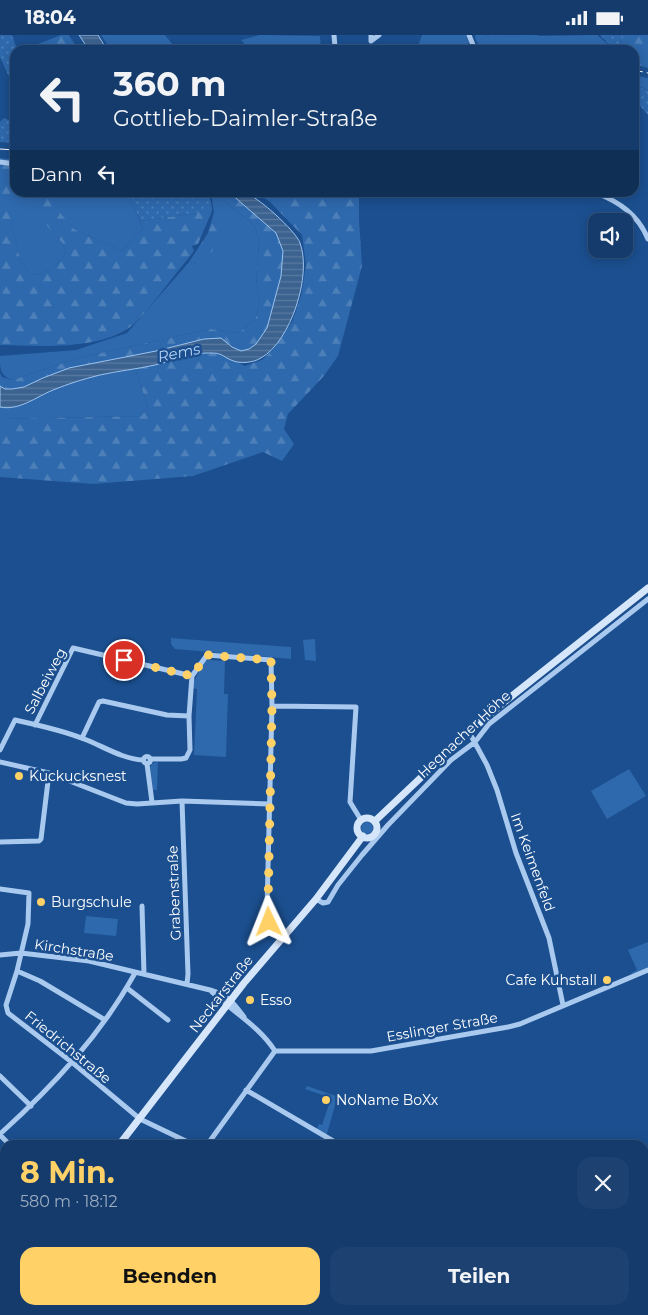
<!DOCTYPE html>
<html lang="de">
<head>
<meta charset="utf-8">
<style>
	:root { --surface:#143b6b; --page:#1d4271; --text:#f1f3f6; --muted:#9dadc1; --line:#33557e; --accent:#ffd166 }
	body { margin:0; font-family:Montserrat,sans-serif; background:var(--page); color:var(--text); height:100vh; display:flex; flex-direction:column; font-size:19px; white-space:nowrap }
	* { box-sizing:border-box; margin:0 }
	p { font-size:16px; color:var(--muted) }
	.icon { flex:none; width:28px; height:28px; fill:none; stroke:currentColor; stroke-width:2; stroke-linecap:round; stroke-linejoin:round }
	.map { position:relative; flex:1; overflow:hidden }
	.drawer { position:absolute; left:0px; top:1105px; width:649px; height:175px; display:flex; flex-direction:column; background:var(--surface); border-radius:15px 15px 0 0; box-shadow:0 2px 12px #0003,0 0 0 1px var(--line) }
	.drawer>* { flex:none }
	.banner { position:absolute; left:10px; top:10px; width:629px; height:152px; border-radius:15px; box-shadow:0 2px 12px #0003,0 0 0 1px var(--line); background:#143b6b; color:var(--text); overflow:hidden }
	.controls { position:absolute; left:588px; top:178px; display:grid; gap:10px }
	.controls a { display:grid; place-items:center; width:45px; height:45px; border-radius:10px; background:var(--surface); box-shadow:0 2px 12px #0003,0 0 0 1px var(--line); font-size:25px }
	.pin { position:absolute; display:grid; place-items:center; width:42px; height:42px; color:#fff; margin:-21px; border:2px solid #fff; border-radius:50%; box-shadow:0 1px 5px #0007 }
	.me { position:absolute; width:55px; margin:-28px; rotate:358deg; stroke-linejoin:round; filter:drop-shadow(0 0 4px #0008) }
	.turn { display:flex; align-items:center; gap:18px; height:105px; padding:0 20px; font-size:22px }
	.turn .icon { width:65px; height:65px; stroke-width:2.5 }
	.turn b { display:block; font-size:35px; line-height:42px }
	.then { display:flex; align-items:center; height:48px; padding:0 20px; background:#0003; gap:10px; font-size:19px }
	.round { display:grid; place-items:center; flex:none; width:52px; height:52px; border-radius:15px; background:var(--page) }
	.summary { display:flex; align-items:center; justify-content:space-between; height:85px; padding:0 20px }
	h1 { font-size:30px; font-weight:700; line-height:38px; color:var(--accent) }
	.button { display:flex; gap:10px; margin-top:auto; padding:10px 20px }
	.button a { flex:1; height:58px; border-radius:15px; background:var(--accent); color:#111; font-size:20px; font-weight:700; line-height:58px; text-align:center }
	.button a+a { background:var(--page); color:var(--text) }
	.status { display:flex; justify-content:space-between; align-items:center; height:35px; padding:0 25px; background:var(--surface); direction:ltr }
	.status svg { height:14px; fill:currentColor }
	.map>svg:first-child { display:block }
	.green { fill:#2e69ad }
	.forest { fill:url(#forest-firs) }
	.garden { fill:url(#garden-dots) }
	.water { fill:url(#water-rules); stroke:#9cc4f0 }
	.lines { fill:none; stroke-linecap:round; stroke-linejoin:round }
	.street { stroke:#a9c9ee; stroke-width:5 }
	.secondary { stroke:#d6e6fa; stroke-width:7 }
	.rail { stroke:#fff; stroke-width:1; stroke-dasharray:9 4; stroke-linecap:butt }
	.route { stroke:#ffd166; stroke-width:9; stroke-dasharray:0 16.2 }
	.poi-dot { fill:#ffd166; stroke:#1b4f8f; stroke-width:2 }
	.labels { text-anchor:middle; stroke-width:5; stroke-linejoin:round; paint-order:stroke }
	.street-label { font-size:14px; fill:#fff; stroke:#1b4f8f }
	.poi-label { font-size:14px; fill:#fff; stroke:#1b4f8f; text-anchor:start }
	.water-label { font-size:15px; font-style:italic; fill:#b5d3f5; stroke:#1b4f8f }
</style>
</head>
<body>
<div class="status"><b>18:04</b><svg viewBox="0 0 49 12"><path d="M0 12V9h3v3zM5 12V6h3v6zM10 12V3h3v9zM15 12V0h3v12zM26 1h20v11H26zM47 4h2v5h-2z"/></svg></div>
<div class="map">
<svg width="648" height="1280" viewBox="0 0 648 1280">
	<defs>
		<pattern id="forest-firs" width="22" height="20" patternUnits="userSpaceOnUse" patternTransform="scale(1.25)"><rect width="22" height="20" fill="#2e69ad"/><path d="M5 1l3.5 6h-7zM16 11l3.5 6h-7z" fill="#4d80b9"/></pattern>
		<pattern id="garden-dots" width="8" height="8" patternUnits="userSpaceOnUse" patternTransform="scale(1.25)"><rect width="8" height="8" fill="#2e69ad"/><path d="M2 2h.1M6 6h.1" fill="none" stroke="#4d80b9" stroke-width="1.8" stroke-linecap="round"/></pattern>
		<pattern id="water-rules" width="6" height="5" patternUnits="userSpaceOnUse" patternTransform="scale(1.25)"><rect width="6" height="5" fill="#3c6290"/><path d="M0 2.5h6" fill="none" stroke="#597aa1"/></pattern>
	</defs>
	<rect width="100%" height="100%" fill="#1b4f8f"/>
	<path class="green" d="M101,0H165L177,15H111Z
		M260,0L320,1L321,15H250L241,5Z
		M422,0H466L469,8C457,20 433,16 418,11Z
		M597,0L615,15H480L475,2Z
		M634,40L648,43V55L634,49Z
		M21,158H37L31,162L48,191L63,209L66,217C61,228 48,237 36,240L29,237L21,227L12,192L9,174Z
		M39,158H128L143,194L122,216L74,194Z
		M211,158H214L248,185L255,192L259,206L256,251L260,267L255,285L238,298L211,294L82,322L12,345C0,340 0,335 0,321L76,315L127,298L189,227L198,228L226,198C224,191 219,186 215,179C212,173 213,164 211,158Z
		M257,158H278L270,167Z
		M135,334L148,372L141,381L0,384V372L8,373L74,346L101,340Z
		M171,603L291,612V624L175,614L171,609Z
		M315,604L316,626L305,625L303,605Z
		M208,625L225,626L224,659H228L226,722L194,720L197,654L192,653V651L204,626Z
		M158,727L157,755H153L150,732L153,728Z
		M629,734L646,761L607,784L591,756Z
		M361 793a6 6 0 1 1 12 0a6 6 0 1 1-12 0Z
		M86,881L118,884L116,901L84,898Z
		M648,907V933L632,939L631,938L637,935L628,915Z
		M307,1051L336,1061V1067L326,1102L316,1097L319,1089L322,1090L331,1063L305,1054Z
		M648,1179V1231L644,1203V1180Z
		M234,1275H258L259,1278L252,1280H235Z"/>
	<path class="forest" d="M61,0H69L78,15H29L28,13Z
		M625,0H648V33L634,29V15H615Z
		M0,123L15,125V158H21L10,174L12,192L21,227L29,237L36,240C48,237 61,228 66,217L63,209L30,171L29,167L31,162L37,158H43L74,194L122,216L143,194L140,186L212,176L198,209L192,211L194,216L187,225C170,245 153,270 135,288C105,316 38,311 0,310Z
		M214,158H230L276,198L283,216L281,241L267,293L256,309L249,314L241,316L232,312L221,303L204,304L156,316L69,333L43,343L24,352L12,354H5L0,351V338L2,342L12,345L82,322L211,294L238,298L255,285L260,267L256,251L259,206L255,192L248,185Z
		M278,158H359V184L362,231L338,321L323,342L288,379L284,394L294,409L282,426L263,417L193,441L93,449L0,442V384L141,381L148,372L135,334C160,329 196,314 221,319C226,319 238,328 245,331L262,325L275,312L292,287L301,261L306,230L302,200L270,167Z
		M214,177C218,183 226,191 226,199C226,207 205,222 198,228L189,227L208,198Z"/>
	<path class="garden" d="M0,0H12L17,15H15V55L0,22Z
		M476,0H537L539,1L475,2Z
		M600,0H625L615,15Z
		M634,50L648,55V80L634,64Z
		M4,83L13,87L15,85V108L0,107V87Z
		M128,158H180L182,160L190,158H208L211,167L212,176L140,186Z"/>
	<path class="water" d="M79,0H98L107,15H89Z
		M230,158C234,157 240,157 245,158C256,160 296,196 300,208C312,240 291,306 261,323C253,328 239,329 231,325C222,321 222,318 211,318C193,317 173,326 155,330C137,334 118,336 100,340C83,344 68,349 53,355C36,362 19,376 0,372V351L5,354H12L24,352L43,343L69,333L156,316L204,304L221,303L232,312L241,316L249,314L256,309L267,293L281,241L283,216L276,198Z"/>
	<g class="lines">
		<path class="street" d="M334,0L335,12
			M371,0V6L379,0
			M469,0L475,15
			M0,127L15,129
			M596,158C620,167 638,180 648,204
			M192,641L207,620L271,625L272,671
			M35,690L73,613L192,641
			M469,697L487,730L497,755L516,818L549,903L563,970
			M82,703L99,667L103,666L167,680L189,681
			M0,715L15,685C38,690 62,695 84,704C103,711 122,724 143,725
			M143.5 725a3.5 3.5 0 1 1 7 0a3.5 3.5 0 1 1-7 0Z
			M150,724H181L186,723L190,715L189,681L192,641
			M0,727L49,738L126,768L137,769L182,766L270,769
			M147,729L152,767
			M182,766L188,939L187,949
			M0,807L39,806L41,804L49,738
			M0,854L29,858L28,889L17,936L6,970L8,978L73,1028L140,1084L194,1110
			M316,864L323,868L328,867L338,850L362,820L388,790L451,725L475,707L489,689L648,564
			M142,871L144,939
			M281,905C271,895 269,887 267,873L272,671L356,672L350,767L361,785
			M0,920L21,918L89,926L210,955C229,961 233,967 244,982
			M17,936L40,946L105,985
			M127,953L168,985
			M212,957C233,977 259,991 275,1016
			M275,1016H371L508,992L520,989L648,935
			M0,1041L31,1071
			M246,1055L340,1110
			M0,1099C52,1052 101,1000 135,938
			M0,1100L10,1110
			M207,1110L275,1016
			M369,1110H371
			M0,1178L5,1175
			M20,1275L26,1280
			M98,1275L99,1280
			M219,1275L220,1280
			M285,1280L292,1276"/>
		<path class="secondary" d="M357 793a10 10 0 1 1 20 0a10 10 0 1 1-20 0Z
			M375,786L469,697L503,668L648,553
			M119,1110L244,948L316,864L363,801
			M0,1250L5,1245
			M427,1275L435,1280"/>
		<path class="rail" d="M634,35L648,38
			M0,114L15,115"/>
	</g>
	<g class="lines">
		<path class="route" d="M124,625L192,641L207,620L271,625L272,671L268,873L269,887"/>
	</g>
	<g class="poi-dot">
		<circle cx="19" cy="741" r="5"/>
		<circle cx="41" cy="867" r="5"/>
		<circle cx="607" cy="945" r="5"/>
		<circle cx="250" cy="965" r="5"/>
		<circle cx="326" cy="1065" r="5"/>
	</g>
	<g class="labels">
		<g class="street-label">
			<text transform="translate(45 646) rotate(-62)" y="5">Salbeiweg</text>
			<text transform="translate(464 699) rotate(-43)" y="5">Hegnacher Höhe</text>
			<text transform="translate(533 827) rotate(70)" y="5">Im Keimenfeld</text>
			<text transform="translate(174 858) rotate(-92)" y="5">Grabenstraße</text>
			<text transform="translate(74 915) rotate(9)" y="5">Kirchstraße</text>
			<text transform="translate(221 959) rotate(-52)" y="5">Neckarstraße</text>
			<text transform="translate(442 992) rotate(-10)" y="5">Esslinger Straße</text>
			<text transform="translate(68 1012) rotate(39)" y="5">Friedrichstraße</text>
		</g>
		<g class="poi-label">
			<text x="29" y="746">Kuckucksnest</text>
			<text x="51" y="872">Burgschule</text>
			<text x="597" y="950" text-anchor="end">Cafe Kuhstall</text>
			<text x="260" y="970">Esso</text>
			<text x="336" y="1070">NoName BoXx</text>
		</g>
		<g class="water-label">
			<text transform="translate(179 318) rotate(-12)" y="5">Rems</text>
		</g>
	</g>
</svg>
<div class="controls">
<a><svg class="icon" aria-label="sound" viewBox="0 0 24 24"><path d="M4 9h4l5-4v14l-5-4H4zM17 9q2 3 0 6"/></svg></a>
</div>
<div class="pin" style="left:124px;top:625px;background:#d93025"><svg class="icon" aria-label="arrive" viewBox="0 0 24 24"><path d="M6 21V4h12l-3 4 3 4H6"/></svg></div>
<svg class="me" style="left:269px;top:887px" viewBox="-20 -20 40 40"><path d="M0-17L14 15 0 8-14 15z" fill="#ffd166" stroke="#fff" stroke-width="4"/></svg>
<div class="banner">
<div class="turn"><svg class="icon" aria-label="left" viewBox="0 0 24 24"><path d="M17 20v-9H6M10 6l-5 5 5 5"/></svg><div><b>360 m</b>Gottlieb-Daimler-Straße</div></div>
<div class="then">Dann<svg class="icon" aria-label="left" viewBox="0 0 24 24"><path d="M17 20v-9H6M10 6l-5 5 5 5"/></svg></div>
</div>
<section class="drawer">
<div class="summary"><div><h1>8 Min.</h1><p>580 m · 18:12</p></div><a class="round"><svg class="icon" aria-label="close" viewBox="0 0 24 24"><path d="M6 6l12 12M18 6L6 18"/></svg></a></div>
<div class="button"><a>Beenden</a><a>Teilen</a></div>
</section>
</div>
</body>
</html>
